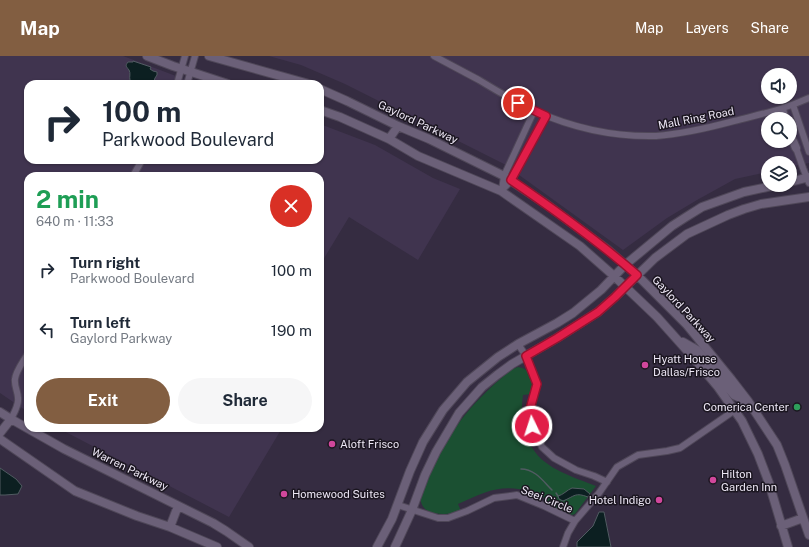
<!DOCTYPE html>
<html lang="en">
<head>
<meta charset="utf-8">
<style>
	:root { --surface:#fff; --page:#f6f6f7; --text:#1f2937; --muted:#747a83; --accent:#825e41 }
	body { margin:0; font-family:"Public Sans",sans-serif; background:var(--page); color:var(--text); height:100vh; display:flex; flex-direction:column; font-size:15px; white-space:nowrap }
	* { box-sizing:border-box; margin:0 }
	p { font-size:13px; color:var(--muted) }
	.icon { flex:none; width:22px; height:22px; fill:none; stroke:currentColor; stroke-width:2; stroke-linecap:round; stroke-linejoin:round }
	.map { position:relative; flex:1; overflow:hidden }
	.details { position:absolute; left:24px; top:116px; width:300px; height:260px; display:flex; flex-direction:column; background:var(--surface); border-radius:12px; box-shadow:0 1px 3px #0004 }
	.details>* { flex:none }
	.top-card { position:absolute; left:24px; top:24px; width:300px; height:84px; border-radius:12px; box-shadow:0 1px 3px #0004; background:#fff; color:var(--text); overflow:hidden }
	.controls { position:absolute; left:761px; top:12px; display:grid; gap:8px }
	.controls a { display:grid; place-items:center; width:36px; height:36px; border-radius:50%; background:var(--surface); box-shadow:0 1px 3px #0004; font-size:20px }
	.pin { position:absolute; display:grid; place-items:center; width:34px; height:34px; color:#fff; margin:-17px; border:2px solid #fff; border-radius:50%; box-shadow:0 1px 4px #0007 }
	.me { position:absolute; width:44px; margin:-22px; rotate:356deg; stroke-linejoin:round; filter:drop-shadow(0 0 3px #0008) }
	.turn { display:flex; align-items:center; gap:14px; height:84px; padding:0 12px; font-size:18px }
	.turn .icon { width:52px; height:52px; stroke-width:2.5 }
	.turn b { display:block; font-size:28px; line-height:34px }
	.round { display:grid; place-items:center; flex:none; width:42px; height:42px; border-radius:21px; background:var(--page) }
	.headline { display:flex; align-items:center; justify-content:space-between; height:68px; padding:0 12px }
	h1 { font-size:24px; font-weight:700; line-height:30px; color:#1e9e55 }
	.button { display:flex; gap:8px; margin-top:auto; padding:8px 12px }
	.button a { flex:1; height:46px; border-radius:24px; background:var(--accent); color:#fff; font-size:16px; font-weight:700; line-height:46px; text-align:center }
	.button a+a { background:var(--page); color:var(--text) }
	ul { padding:0; list-style:none }
	li { display:flex; align-items:center; gap:12px; height:60px; padding:0 12px }
	li div { flex:1 }
	li b { display:block; font-size:15px }
	li em { font-style:normal }
	header { display:flex; align-items:center; gap:24px; box-sizing:border-box; height:56px; padding:0 20px; background:var(--accent); color:#fff }
	header strong { font-size:19px }
	nav { display:flex; gap:22px; margin-inline-start:auto; font-size:14px }
	.map>svg:first-child { display:block }
	.built { fill:#40344f; fill-rule:evenodd }
	.green { fill:#1b5032 }
	.water { fill:#0c1f21; stroke:#505b61 }
	.lines { fill:none; stroke-linecap:round; stroke-linejoin:round }
	.stream { stroke:#505b61; stroke-width:1.5 }
	.street-casing { stroke:#4f4758; stroke-width:8 }
	.secondary-casing { stroke:#4f4758; stroke-width:10 }
	.street { stroke:#6b6078; stroke-width:6 }
	.secondary { stroke:#6b6078; stroke-width:8 }
	.route-casing { stroke:#92132f; stroke-width:10 }
	.route { stroke:#e11d48; stroke-width:7 }
	.hotel-dot { fill:#d1479c; stroke:#1b1620; stroke-width:1.5 }
	.leisure-dot { fill:#2e9e5b; stroke:#1b1620; stroke-width:1.5 }
	.labels { text-anchor:middle; stroke-width:3; stroke-linejoin:round; paint-order:stroke }
	.street-label { font-size:11px; fill:#ede7f5; stroke:#1b1620 }
	.poi-label { font-size:11px; fill:#ede7f5; stroke:#1b1620; text-anchor:start }
</style>
</head>
<body>
<header>
<strong>Map</strong>
<nav><a>Map</a><a>Layers</a><a>Share</a></nav>
</header>
<div class="map">
<svg width="809" height="491" viewBox="0 0 809 491">
	<rect width="100%" height="100%" fill="#352c41"/>
	<path class="built" d="M0,0H123L197,28H28V104H320V68L375,89L433,122L460,133L418,204L349,161L320,209V120H28V356L0,337Z
		M269,0H809V107L790,111V107H768V116L735,123L697,144L667,162L623,194L504,108L345,28L301,9ZM768,19H790V41H768ZM768,63H790V85H768Z
		M58,372H282L229,461Z"/>
	<path class="green" d="M518,311C532,312 534,327 531,338L523,339C521,356 521,366 528,382C529,385 530,390 533,393C545,413 576,422 596,430L575,458L572,459L544,448L547,443C542,441 537,438 533,436C501,427 487,435 458,448L461,455C453,458 443,459 434,457C428,456 423,453 421,446C420,439 424,432 427,426C442,385 466,353 498,325C504,320 510,313 518,311Z"/>
	<path class="water" d="M133,5L151,11L150,13L153,15L157,16V19L155,22L153,28C148,28 133,29 130,24C129,21 131,17 129,14C126,10 125,10 128,6H133Z
		M0,412L16,423L22,430L18,438L5,439H0Z
		M572,432L584,433L590,438L588,441C575,436 575,440 563,445L559,443L558,440C563,439 567,434 572,432Z
		M599,456H604L611,491H577V486L593,470Z"/>
	<g class="lines">
		<path class="stream" d="M521,413C535,413 543,425 552,434
			M556,437L558,440"/>
		<defs>
			<path id="street" d="M434,0C449,8 464,16 479,24C497,35 516,46 535,55C573,72 615,81 656,80C682,78 708,72 734,65C761,58 783,54 809,42
				M177,28L185,0
				M187,28L195,0
				M793,49L809,96
				M783,53L786,63
				M790,74L793,85
				M796,92L803,112L809,127
				M133,120L142,104
				M502,134L504,120L534,55
				M501,135L511,125L546,60
				M518,288L526,300L537,328L530,353L532,370L542,391L554,402L576,414L594,420L607,426
				M11,363C14,357 19,349 18,342C18,336 14,330 15,323C16,314 24,305 28,297
				M398,449L438,462H448L467,455L494,442L517,439L544,450L575,465
				M563,491L568,477L575,465L599,437L617,411L638,399L667,395L680,392L748,345"/>
			<path id="secondary" d="M147,0L173,10L228,28
				M209,0L309,28
				M320,33L347,45L398,70L429,83L504,120L546,148L608,194L637,219L687,269L731,323L748,345L777,389L785,409L809,479
				M320,54L340,61L389,83L418,100L501,135L580,190L614,220L657,261L691,299L718,331L742,365L758,398L769,427L788,491
				M389,83L398,70
				M793,85L796,92
				M790,126L809,121
				M683,286L697,294L734,339L747,345
				M0,356L11,363L64,393L213,467L226,475L249,491
				M0,377L11,363
				M0,383L75,435L137,460L170,471L217,491
				M781,470L803,462
				M170,471L178,450
				M377,491L392,463L410,415L423,386L443,354L467,326L498,301L518,288L557,267L573,257L601,234L625,209L672,170L686,161L702,151L744,136L777,129
				M395,491L412,454L425,419L436,396L459,357L482,331L497,319L512,308L557,282L598,256L615,241L655,202L687,178L728,159L744,153L761,148L809,141"/>
		</defs>
		<use href="#street" class="street-casing"/>
		<use href="#secondary" class="secondary-casing"/>
		<use href="#street" class="street"/>
		<use href="#secondary" class="secondary"/>
	</g>
	<g class="lines">
		<defs>
			<path id="route" d="M518,47L546,60L511,124C555,154 598,185 637,219L615,241L598,256L557,282L526,300L537,328L530,353L532,370"/>
		</defs>
		<use href="#route" class="route-casing"/>
		<use href="#route" class="route"/>
	</g>
	<g class="hotel-dot">
		<circle cx="645" cy="309" r="4"/>
		<circle cx="332" cy="388" r="4"/>
		<circle cx="713" cy="424" r="4"/>
		<circle cx="284" cy="438" r="4"/>
		<circle cx="659" cy="444" r="4"/>
	</g>
	<circle class="leisure-dot" cx="797" cy="351" r="4"/>
	<g class="labels">
		<g class="street-label">
			<text transform="translate(696 62) rotate(-11)" y="4">Mall Ring Road</text>
			<text transform="translate(418 66) rotate(25)" y="4">Gaylord Parkway</text>
			<text transform="translate(684 253) rotate(47)" y="4">Gaylord Parkway</text>
			<text transform="translate(130 413) rotate(26)" y="4">Warren Parkway</text>
			<text transform="translate(547 443) rotate(22)" y="4">Seei Circle</text>
		</g>
		<g class="poi-label">
			<text x="653" y="307">Hyatt House<tspan x="653" dy="13">Dallas/Frisco</tspan></text>
			<text x="789" y="355" text-anchor="end">Comerica Center</text>
			<text x="340" y="392">Aloft Frisco</text>
			<text x="721" y="422">Hilton<tspan x="721" dy="13">Garden Inn</tspan></text>
			<text x="292" y="442">Homewood Suites</text>
			<text x="651" y="448" text-anchor="end">Hotel Indigo</text>
		</g>
	</g>
</svg>
<div class="controls">
<a><svg class="icon" aria-label="sound" viewBox="0 0 24 24"><path d="M4 9h4l5-4v14l-5-4H4zM17 9q2 3 0 6"/></svg></a>
<a><svg class="icon" aria-label="search" viewBox="0 0 24 24"><circle cx="10" cy="10" r="6"/><path d="M15 15l6 6"/></svg></a>
<a><svg class="icon" aria-label="layers" viewBox="0 0 24 24"><path d="M12 4l9 5-9 5-9-5zM3 14l9 5 9-5"/></svg></a>
</div>
<div class="pin" style="left:518px;top:47px;background:#d93025"><svg class="icon" aria-label="arrive" viewBox="0 0 24 24"><path d="M6 21V4h12l-3 4 3 4H6"/></svg></div>
<svg class="me" style="left:532px;top:370px" viewBox="-20 -20 40 40"><circle r="17" fill="#e11d48" stroke="#fff" stroke-width="3"/><path d="M0-11L8 9 0 5-8 9z" fill="#fff"/></svg>
<div class="top-card">
<div class="turn"><svg class="icon" aria-label="right" viewBox="0 0 24 24"><path d="M7 20v-9h11M14 6l5 5-5 5"/></svg><div><b>100 m</b>Parkwood Boulevard</div></div>
</div>
<section class="details">
<div class="headline"><div><h1>2 min</h1><p>640 m · 11:33</p></div><a class="round" style="background:#d93025;color:#fff"><svg class="icon" aria-label="close" viewBox="0 0 24 24"><path d="M6 6l12 12M18 6L6 18"/></svg></a></div>
<ul>
<li><svg class="icon" aria-label="right" viewBox="0 0 24 24"><path d="M7 20v-9h11M14 6l5 5-5 5"/></svg><div><b>Turn right</b><p>Parkwood Boulevard</p></div><em>100 m</em></li>
<li><svg class="icon" aria-label="left" viewBox="0 0 24 24"><path d="M17 20v-9H6M10 6l-5 5 5 5"/></svg><div><b>Turn left</b><p>Gaylord Parkway</p></div><em>190 m</em></li>
</ul>
<div class="button"><a>Exit</a><a>Share</a></div>
</section>
</div>
</body>
</html>
